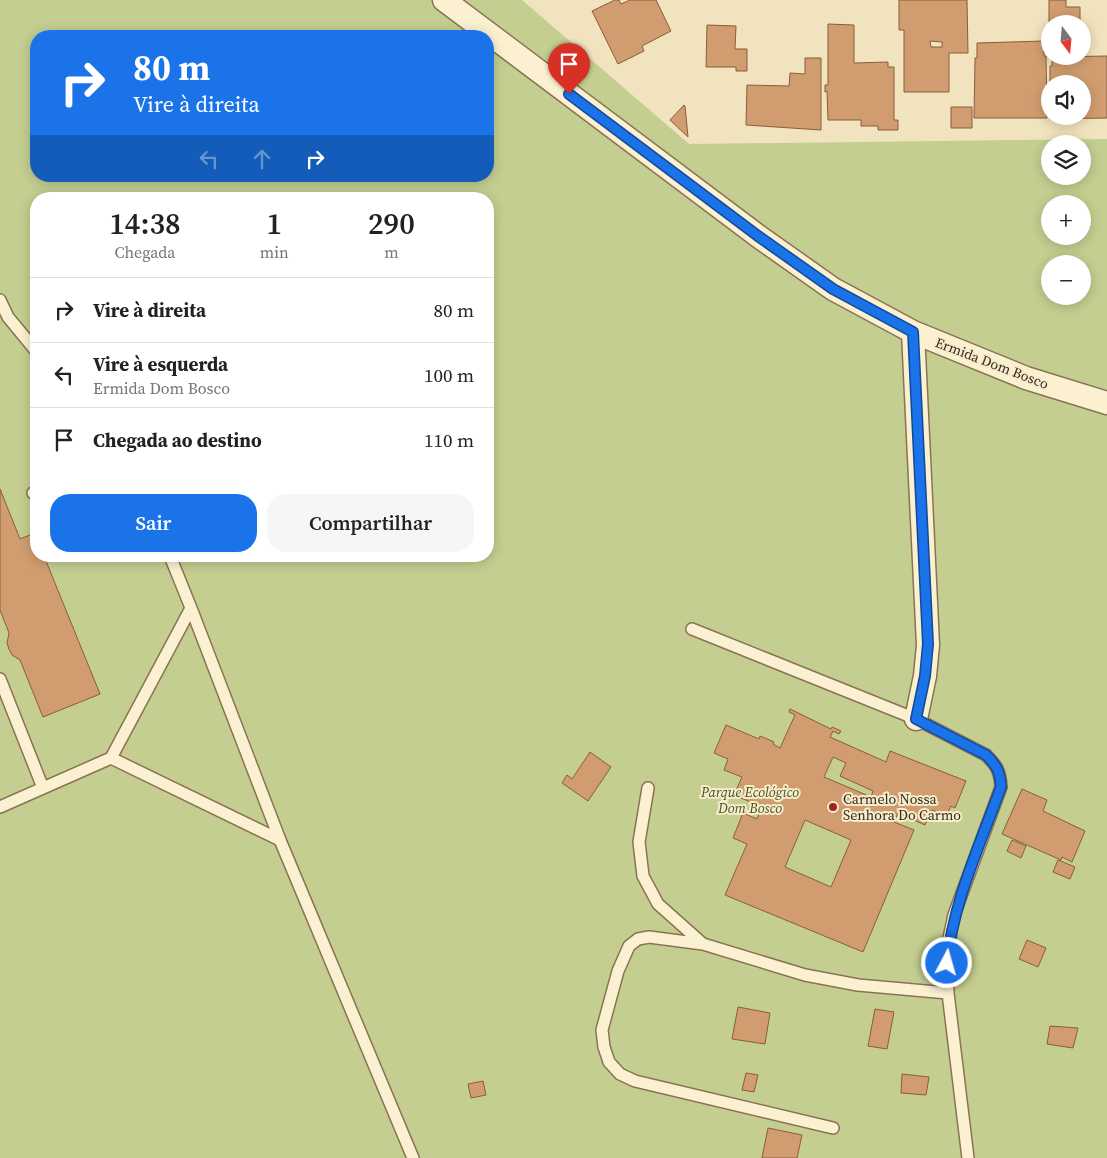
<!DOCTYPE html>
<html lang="pt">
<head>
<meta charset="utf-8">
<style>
	:root { --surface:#fff; --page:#f6f6f6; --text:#222; --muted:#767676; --line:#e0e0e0; --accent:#1a73e8 }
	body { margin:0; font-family:"Source Serif 4",serif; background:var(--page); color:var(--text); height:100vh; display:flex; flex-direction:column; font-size:19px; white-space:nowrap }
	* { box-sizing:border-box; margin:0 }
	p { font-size:16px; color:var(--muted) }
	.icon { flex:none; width:28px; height:28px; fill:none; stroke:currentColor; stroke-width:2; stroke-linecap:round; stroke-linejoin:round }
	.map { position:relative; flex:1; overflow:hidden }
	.details { position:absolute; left:30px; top:192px; width:464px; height:370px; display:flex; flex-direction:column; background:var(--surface); border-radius:20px; box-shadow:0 2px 12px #0003 }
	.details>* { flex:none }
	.guide { position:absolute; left:30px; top:30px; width:464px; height:152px; border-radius:20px; box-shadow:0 2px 12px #0003; background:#1a73e8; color:#fff; overflow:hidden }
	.needle { width:32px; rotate:164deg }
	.fabs { position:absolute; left:1041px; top:15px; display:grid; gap:10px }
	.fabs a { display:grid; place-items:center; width:50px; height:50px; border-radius:50%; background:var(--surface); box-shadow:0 2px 12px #0003; font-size:25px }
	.pin { position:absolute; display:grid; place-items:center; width:42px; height:42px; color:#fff; margin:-51px -21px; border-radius:50% 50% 50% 0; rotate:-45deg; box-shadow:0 0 5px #0007 }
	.pin .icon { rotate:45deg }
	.me { position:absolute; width:55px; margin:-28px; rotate:6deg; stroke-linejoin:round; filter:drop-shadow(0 0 4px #0008) }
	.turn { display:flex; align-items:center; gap:18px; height:105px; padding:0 20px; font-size:22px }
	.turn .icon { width:65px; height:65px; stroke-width:2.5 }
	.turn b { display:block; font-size:35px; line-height:42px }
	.lanes { display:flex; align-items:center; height:48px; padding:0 20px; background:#0003; justify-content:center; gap:25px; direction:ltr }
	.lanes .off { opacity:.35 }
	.eta { display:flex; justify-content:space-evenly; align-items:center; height:85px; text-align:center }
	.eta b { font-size:30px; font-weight:600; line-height:35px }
	.button { display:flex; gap:10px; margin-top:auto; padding:10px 20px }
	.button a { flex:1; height:58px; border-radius:20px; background:var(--accent); color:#fff; font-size:20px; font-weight:600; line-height:58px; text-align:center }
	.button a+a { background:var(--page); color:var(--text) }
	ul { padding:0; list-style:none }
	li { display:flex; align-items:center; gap:15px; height:65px; padding:0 20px; border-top:1px solid var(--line) }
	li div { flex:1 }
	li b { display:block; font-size:19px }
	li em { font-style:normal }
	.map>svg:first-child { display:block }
	.green { fill:#c4ce90; fill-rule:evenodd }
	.building { fill:#d19d70; stroke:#895d3a; fill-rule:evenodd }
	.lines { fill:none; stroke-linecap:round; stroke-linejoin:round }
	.lane-casing { stroke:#897355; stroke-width:14 }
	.street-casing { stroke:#897355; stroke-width:25 }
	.lane { stroke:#fbf0d0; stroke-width:11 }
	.street { stroke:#fbf0d0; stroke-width:22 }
	.route-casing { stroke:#114b97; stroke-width:12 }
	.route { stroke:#1a73e8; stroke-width:9 }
	.poi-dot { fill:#9b2722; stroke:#f7edcd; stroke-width:2 }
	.labels { text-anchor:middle; stroke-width:4; stroke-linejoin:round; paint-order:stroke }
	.street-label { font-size:14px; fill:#372a1b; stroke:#f7edcd }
	.park-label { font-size:14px; font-style:italic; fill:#455520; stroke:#f7edcd }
	.poi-label { font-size:14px; fill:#372a1b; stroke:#f7edcd; text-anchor:start }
</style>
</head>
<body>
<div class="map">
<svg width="1107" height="1158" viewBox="0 0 1107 1158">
	<rect width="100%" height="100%" fill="#f0e3bd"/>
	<path class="green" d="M0,0H522L689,144L1107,139V1158H0ZM36,36H488V176H36ZM1050,144H1082V176H1050ZM36,199H488V556H36ZM1050,204H1082V236H1050ZM1050,264H1082V296H1050Z"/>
	<path class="building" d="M615,0H619L621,4L630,0H656L671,31L642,46L644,51L618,64L592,11Z
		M899,0H967L968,53H949V92H904V30H899ZM930,41L942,42V47H931Z
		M1049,0H1066V7H1080V24H1050L1049,26Z
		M828,24L854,25V63L888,62V67H894V120H898V130H878V126H861V120H828L827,91L825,92V85H828Z
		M707,25L736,26L735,49H747V71H736V67H706Z
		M1044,41V56H1046L1047,118H974L975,58H977V43Z
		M1107,56V118L1050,119L1049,102H1050V116H1082V84H1050V66H1052V57Z
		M805,58H821V130L746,125L747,85L789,86L790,73L805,74Z
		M684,105L685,106L688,137L670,120Z
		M951,107H972V128H951Z
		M0,489L20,539L35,533L36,537V556H44L100,694L43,717L20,660L12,655L9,649L7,643L9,633L0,610Z
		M790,709L831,729L832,727L841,731L839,734L833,731L830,737L886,762L890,751L966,781L955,808L951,806L946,816L932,810L925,825L898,813L894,822L914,830L863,952L725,895L747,844L733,838L743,813L757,819L762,807L734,795L742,777L724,770L728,759L714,753L726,725L759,739L760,736L774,742L773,744L780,748L795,715L789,712ZM833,757L846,763L840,776L873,791L871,797L824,777ZM805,820L851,840L831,887L785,867Z
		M590,752L611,767L588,801L562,783L567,775L572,779Z
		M1022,789L1047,800L1043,811L1085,831L1072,862L1062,857L1061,860L1002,834Z
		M1012,840L1026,846L1021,858L1007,851Z
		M1058,860L1075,867L1070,879L1053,872Z
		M1027,940L1046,948L1038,967L1019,959Z
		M738,1007L770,1013L765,1044L732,1039Z
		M875,1009L894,1012L887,1049L868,1046Z
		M1050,1026L1078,1028L1073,1048L1047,1044Z
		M746,1073L758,1075L754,1092L742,1090Z
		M902,1074L929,1077L926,1095L901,1093Z
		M483,1081L486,1095L471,1098L468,1084Z
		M768,1128L802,1135L797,1158H762Z"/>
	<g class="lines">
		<defs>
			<path id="lane" d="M0,300L8,317L36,351
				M33,493L36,492
				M170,556L191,608L280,840L413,1158
				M692,629L916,719L986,755C997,766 1000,771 1001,787L954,915L949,938L947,963L948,993L968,1158
				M0,679L43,788
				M111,758L191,608
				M648,788L639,842L643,876L658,904L703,944L805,975L858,985L948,993
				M0,807L111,758L280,840
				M703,944L649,937L638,939L629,946L618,971L602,1030L604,1047L609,1062L620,1074L635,1081L833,1128"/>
			<path id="street" d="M444,0L758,236L833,289L913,332L1026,378L1107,403
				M913,332L928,645L925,676L916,719"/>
		</defs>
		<use href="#lane" class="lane-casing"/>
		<use href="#street" class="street-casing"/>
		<use href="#lane" class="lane"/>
		<use href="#street" class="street"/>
	</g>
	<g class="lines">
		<defs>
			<path id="route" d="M569,94L758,236L833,289L913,332L928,644L925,676L916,719L986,755C997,766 1000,771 1001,787C980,845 953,902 947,963"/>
		</defs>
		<use href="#route" class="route-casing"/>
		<use href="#route" class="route"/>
	</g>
	<circle class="poi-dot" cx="833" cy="807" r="5"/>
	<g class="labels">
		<g class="street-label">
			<text transform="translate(992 363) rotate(21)" y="5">Ermida Dom Bosco</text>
		</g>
		<g class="park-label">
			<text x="750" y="797">Parque Ecológico<tspan x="750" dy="16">Dom Bosco</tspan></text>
		</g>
		<g class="poi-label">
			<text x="843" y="804">Carmelo Nossa<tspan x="843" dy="16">Senhora Do Carmo</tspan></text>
		</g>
	</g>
</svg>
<div class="fabs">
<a><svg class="needle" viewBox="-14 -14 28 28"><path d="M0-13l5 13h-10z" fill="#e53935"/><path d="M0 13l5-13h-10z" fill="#767676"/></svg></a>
<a><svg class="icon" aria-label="sound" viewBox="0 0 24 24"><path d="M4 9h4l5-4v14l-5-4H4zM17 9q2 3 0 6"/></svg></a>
<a><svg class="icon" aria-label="layers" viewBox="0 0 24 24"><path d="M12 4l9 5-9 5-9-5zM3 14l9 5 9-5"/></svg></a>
<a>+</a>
<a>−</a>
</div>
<div class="pin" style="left:569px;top:94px;background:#d93025"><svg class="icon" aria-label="arrive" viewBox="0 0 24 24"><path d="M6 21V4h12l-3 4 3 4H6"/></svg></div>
<svg class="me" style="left:947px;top:963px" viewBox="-20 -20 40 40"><circle r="17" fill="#1a73e8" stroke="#fff" stroke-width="3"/><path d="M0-11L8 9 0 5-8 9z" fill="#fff"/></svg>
<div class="guide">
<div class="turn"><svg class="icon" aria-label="right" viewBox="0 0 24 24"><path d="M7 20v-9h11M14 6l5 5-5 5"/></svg><div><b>80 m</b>Vire à direita</div></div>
<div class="lanes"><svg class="icon off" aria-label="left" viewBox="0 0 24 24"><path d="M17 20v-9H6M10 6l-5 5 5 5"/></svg><svg class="icon off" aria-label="ahead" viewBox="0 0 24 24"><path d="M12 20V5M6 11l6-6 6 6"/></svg><svg class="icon" aria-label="right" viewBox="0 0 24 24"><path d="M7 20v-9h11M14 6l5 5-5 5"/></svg></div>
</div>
<section class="details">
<div class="eta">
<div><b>14:38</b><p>Chegada</p></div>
<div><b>1</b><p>min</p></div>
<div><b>290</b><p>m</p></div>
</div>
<ul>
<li><svg class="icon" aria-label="right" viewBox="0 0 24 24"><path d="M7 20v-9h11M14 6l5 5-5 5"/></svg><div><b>Vire à direita</b></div><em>80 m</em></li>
<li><svg class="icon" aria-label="left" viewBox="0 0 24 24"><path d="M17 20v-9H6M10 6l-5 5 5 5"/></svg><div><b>Vire à esquerda</b><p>Ermida Dom Bosco</p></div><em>100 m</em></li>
<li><svg class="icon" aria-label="arrive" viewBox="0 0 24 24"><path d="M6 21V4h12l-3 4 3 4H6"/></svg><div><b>Chegada ao destino</b></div><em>110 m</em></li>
</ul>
<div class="button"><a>Sair</a><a>Compartilhar</a></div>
</section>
</div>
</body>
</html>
